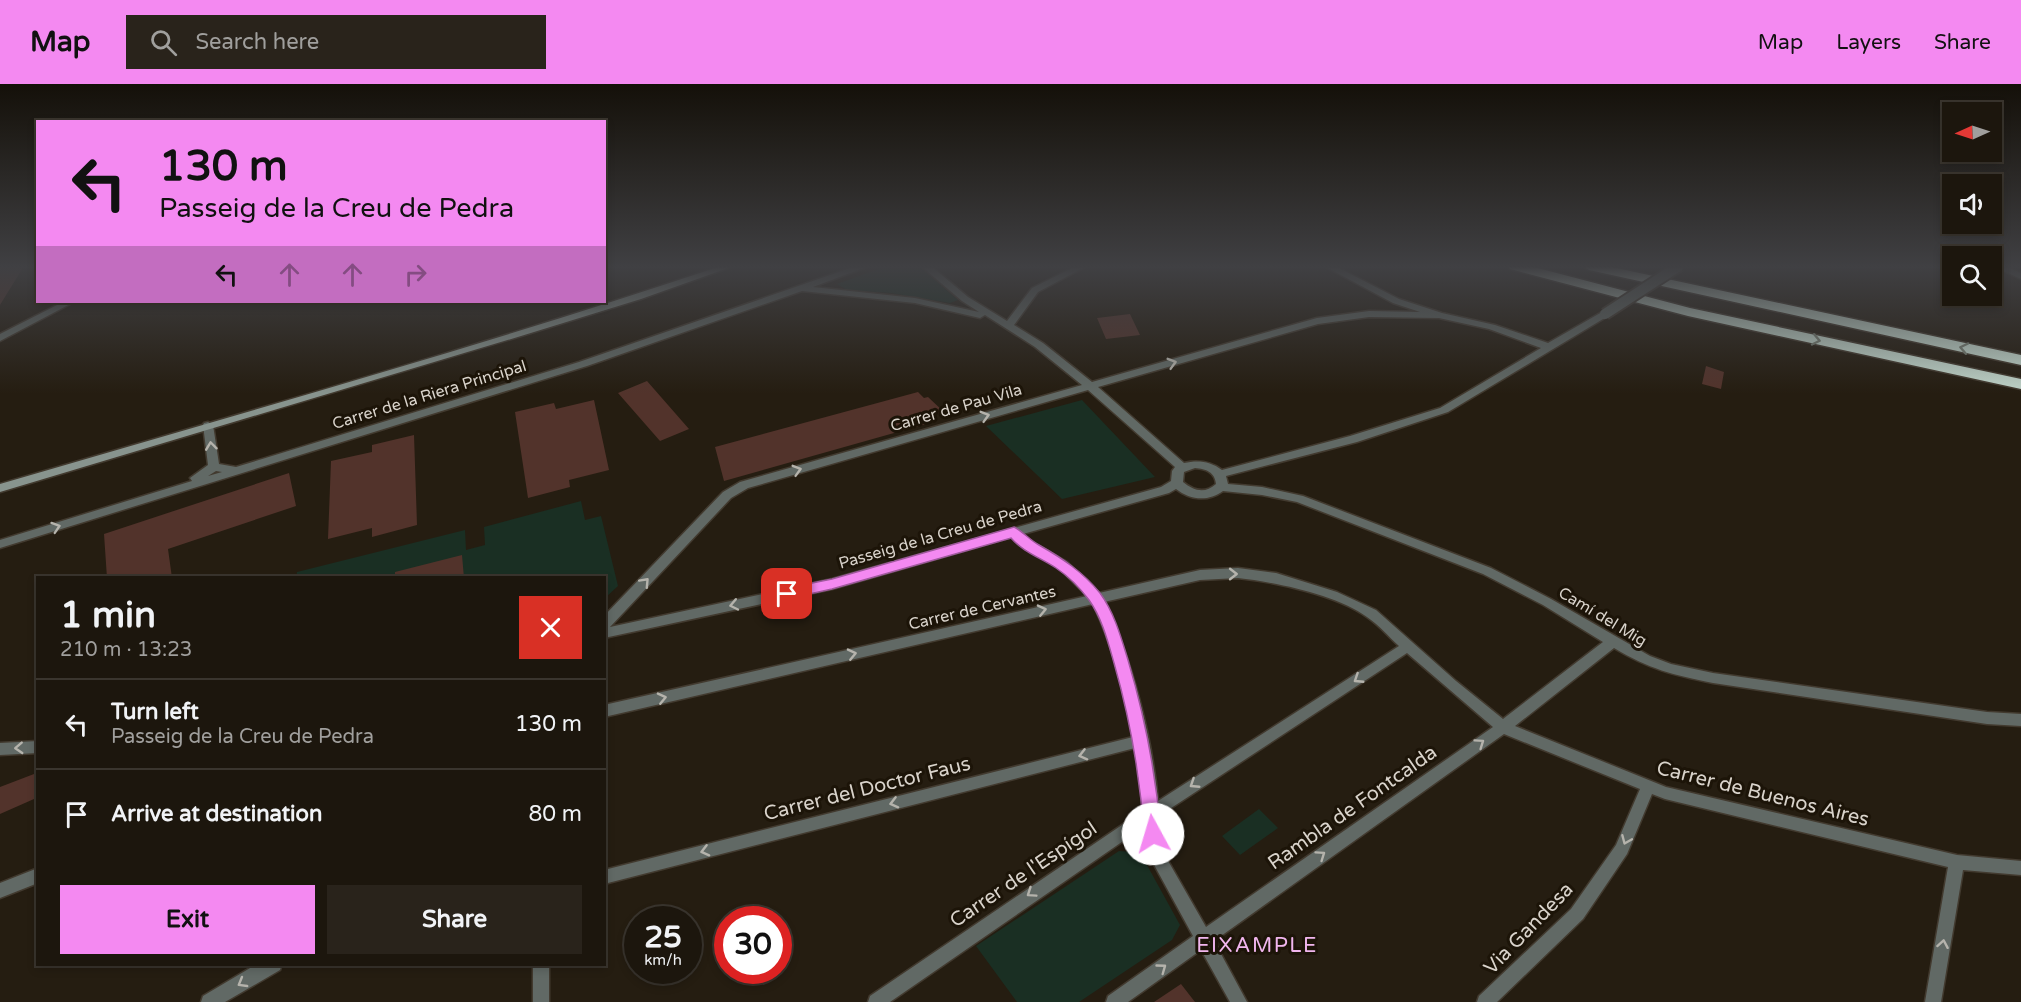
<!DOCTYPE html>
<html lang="en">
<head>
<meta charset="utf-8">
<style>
	:root { --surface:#1c160d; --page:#29231b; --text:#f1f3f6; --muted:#a09f9d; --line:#3a352e; --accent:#f489f1 }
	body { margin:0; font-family:"Varela Round",sans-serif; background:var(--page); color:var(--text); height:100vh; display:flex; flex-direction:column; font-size:22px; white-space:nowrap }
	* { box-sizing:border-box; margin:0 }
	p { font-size:20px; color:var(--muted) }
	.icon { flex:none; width:33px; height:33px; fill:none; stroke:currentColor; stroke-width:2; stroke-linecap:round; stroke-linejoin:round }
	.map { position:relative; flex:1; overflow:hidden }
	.side { position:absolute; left:36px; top:492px; width:570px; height:390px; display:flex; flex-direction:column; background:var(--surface); border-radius:0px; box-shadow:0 3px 9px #0003,0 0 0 2px var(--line) }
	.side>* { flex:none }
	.guide { position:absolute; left:36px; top:36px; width:570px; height:183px; border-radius:0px; box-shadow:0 3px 9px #0003,0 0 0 2px var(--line); background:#f489f1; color:#111; overflow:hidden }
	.needle { width:39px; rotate:267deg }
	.tools { position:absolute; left:1942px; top:18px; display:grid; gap:12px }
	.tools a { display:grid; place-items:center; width:60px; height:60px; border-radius:0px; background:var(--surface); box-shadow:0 3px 9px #0003,0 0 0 2px var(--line); font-size:30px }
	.speed { position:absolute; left:624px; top:822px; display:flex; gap:12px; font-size:30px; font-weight:700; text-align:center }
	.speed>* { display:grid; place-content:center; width:78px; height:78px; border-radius:50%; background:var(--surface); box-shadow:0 3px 9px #0003,0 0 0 2px var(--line); line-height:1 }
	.speed small { font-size:15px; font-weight:400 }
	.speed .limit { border:9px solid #d22; background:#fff; color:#111 }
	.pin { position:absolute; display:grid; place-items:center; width:51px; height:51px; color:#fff; margin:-26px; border-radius:12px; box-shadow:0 3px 9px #0006 }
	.me { position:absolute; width:66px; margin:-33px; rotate:354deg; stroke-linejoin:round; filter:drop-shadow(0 0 4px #0008) }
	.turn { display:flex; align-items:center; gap:21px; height:126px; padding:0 24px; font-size:27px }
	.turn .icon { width:78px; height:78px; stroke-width:2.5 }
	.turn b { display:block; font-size:42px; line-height:51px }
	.lanes { display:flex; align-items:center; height:57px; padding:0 24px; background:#0003; justify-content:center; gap:30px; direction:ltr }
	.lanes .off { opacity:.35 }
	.round { display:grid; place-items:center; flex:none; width:63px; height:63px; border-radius:0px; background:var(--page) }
	.head { display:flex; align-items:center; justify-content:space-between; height:102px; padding:0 24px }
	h1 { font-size:36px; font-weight:800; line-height:45px }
	.cta { display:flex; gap:12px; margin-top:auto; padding:12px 24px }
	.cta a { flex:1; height:69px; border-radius:0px; background:var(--accent); color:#111; font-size:24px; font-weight:800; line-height:69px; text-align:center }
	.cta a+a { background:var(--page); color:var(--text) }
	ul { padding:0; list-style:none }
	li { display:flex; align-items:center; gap:18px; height:90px; padding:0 24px; border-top:2px solid var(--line) }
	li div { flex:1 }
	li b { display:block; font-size:22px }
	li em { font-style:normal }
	header { display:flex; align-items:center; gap:36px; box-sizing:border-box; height:84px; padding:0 30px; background:var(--accent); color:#111 }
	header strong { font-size:28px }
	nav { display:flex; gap:33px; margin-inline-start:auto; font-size:21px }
	.search { width:420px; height:54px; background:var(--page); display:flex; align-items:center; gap:15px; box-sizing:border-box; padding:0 21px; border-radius:0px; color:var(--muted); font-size:22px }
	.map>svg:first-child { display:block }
	.green { fill:#1a2f23 }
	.building { fill:#52332b }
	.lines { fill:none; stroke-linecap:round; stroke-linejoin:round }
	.street-casing { stroke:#423a2f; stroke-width:3 }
	.secondary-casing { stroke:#423a2f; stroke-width:3 }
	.highway-casing { stroke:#423a2f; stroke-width:3 }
	.street { fill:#616965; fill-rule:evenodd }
	.secondary { fill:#88948e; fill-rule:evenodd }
	.highway { fill:#c0d4c9; fill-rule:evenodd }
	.street-bridge-casing { stroke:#423a2f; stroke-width:14; stroke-linecap:butt }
	.street-bridge { stroke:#616965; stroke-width:10 }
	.oneway { stroke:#767e72 }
	.oneway2 { stroke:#b5b3ac }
	.route { fill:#f489f1; stroke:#9f599d; stroke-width:1.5 }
	.labels { text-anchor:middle; stroke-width:6; stroke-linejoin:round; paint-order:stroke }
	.street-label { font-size:16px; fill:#d9d3cb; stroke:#1c1408 }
	.near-street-label { font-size:20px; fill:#d9d3cb; stroke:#1c1408 }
	.near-neighbourhood-label { font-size:21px; letter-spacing:1.5px; fill:#f1b6ee; stroke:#1c1408 }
</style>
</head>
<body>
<header>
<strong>Map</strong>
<div class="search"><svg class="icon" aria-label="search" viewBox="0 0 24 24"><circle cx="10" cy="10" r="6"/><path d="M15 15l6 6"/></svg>Search here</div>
<nav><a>Map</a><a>Layers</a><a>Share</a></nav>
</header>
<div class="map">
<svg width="2021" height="918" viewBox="0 0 2021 918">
	<rect width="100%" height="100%" fill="#251d11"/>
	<path class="green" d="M887,182H919L958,216L950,219L891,209L847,206L837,200Z
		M1082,316L1155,393L1062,415L986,342Z
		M581,417L585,436L601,432L618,502L605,514L604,494H296L297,488L465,446L466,466L485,461L484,443Z
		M1259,725L1278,744L1240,771L1222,752Z
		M1119,767L1135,768L1142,772L1180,841L1172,856L1079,918H1017L976,862Z"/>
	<path class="building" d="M0,182H24L0,221Z
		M1130,230L1140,251L1106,255L1097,234Z
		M1706,282L1724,288L1721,305L1702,300Z
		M647,297L689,345L660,357L618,309Z
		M918,308L924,314L928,313L944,328L929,332L933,338L724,397L715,363Z
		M594,316L609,386L569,396L570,403L528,414L515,328L554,319L556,325Z
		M414,351L417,441L372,453V444L328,455L331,377L372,368V361Z
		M289,389L296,422L168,465L172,494H107L104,450Z
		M462,471L464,494H395V488Z
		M34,690V715L0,730V703Z
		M1181,900L1195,918H1154Z"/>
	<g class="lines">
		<defs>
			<path id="street" d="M856,182H869L813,203L915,214L979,228L962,217L921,182H931L968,213L1007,237L1032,204L1076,182H1087L1038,208L1014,241L1043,259L1092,298L1317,234L1369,227L1420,228L1393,219L1324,182H1335L1399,215L1442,229L1495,241L1548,259L1602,228H1608V232L1448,328L1357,358L1226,392L1228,400L1262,403L1303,412L1491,484L1551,515L1650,572L1671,580L1713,589L1987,628L2021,630V642L1987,640L1713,599C1673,591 1649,585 1614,564L1515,642L1666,703L1957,771L2021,777V791L1963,786L1941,918H1925L1948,783L1665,715L1652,710L1627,770L1583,835L1497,918H1477L1479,912L1571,825L1616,761L1640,705L1504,650L1214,857L1247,918H1230L1201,866L1128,918H1106L1108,912L1193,852L1152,777L1145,742L890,918H868L870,912L1144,726L1142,702L1135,664L604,800V786L1133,653C1124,607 1113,562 1093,520L604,633V621L1087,512L1059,484L1019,461L1012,453L832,505L604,554V532L723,408L740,398L1082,301L1035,263L985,231L980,234L915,219L802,207L587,282L0,464V456L192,397L190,394L208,381L203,341L204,339L208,338L213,341L219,380L236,383L579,278ZM1369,233L1439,234L1489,245L1541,264L1440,324L1350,352L1222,386C1210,377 1198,376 1184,379L1098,303L1318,240ZM1088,306L1175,383L1172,387L1171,397L1161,403L832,495L610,543L731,414L748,404ZM1195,384C1206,385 1215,388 1216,400C1205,410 1194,407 1183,398L1184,388ZM216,387L222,388L208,392ZM1176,405C1190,416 1208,418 1223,407L1262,411L1297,418L1483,490L1543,521L1603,558L1503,635L1456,597L1376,526L1337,508L1276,489L1238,484L1200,486L1099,509L1067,478L1027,455L1023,450L1169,409ZM1238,494C1275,498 1337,511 1367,533C1379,541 1388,552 1399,562L1158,717C1152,654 1132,575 1104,518L1200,496ZM1407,569L1493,643L1206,843L1167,775L1161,750L1159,732Z
				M1993,182H2005L2021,189V195Z
				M63,218H74L0,257V250Z
				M38,657V669L0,671V659Z
				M38,784V799L0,814V799Z
				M257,880H282L280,886L225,918H201L203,912Z
				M533,880H549V918H533Z"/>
			<path id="secondary" d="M721,182H734L641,215L521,252L0,408V400C241,329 483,262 721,182Z"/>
			<path id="highway" d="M1508,182H1530L1690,224L2021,295V305L1688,232L1510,185Z
				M1582,182H1607L2021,271V281L1589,186Z"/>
		</defs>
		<use href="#street" class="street-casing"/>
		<use href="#secondary" class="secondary-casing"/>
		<use href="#highway" class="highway-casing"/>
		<use href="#street" class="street"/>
		<use href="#secondary" class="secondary"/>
		<use href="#highway" class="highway"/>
		<defs>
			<path id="street-bridge" d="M1605,230L1679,182"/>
		</defs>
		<use href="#street-bridge" class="street-bridge-casing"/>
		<use href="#street-bridge" class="street-bridge"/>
	</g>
	<defs><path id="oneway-chevron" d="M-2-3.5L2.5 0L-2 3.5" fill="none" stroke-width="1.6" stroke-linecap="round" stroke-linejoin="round" transform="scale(1.5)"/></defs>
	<g class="oneway">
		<use href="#oneway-chevron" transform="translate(1816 256) rotate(12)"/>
		<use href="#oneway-chevron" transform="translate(1964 264) rotate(-168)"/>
	</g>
	<g class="oneway2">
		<use href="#oneway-chevron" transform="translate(1172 279) rotate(-16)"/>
		<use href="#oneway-chevron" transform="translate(985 332) rotate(-16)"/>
		<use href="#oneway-chevron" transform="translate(211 362) rotate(-97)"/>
		<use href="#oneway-chevron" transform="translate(797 386) rotate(-16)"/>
		<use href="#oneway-chevron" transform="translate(56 443) rotate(-18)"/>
		<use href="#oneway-chevron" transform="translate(1233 490)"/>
		<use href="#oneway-chevron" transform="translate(645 498) rotate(-47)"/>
		<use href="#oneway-chevron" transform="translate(734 521) rotate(168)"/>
		<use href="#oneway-chevron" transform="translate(1042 526) rotate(-13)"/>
		<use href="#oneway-chevron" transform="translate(852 570) rotate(-13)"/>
		<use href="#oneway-chevron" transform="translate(1358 595) rotate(147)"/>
		<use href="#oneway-chevron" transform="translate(662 614) rotate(-13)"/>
		<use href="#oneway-chevron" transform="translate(1480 659) rotate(-35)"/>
		<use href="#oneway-chevron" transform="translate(19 664) rotate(177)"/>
		<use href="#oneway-chevron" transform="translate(1083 671) rotate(166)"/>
		<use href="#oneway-chevron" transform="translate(1194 700) rotate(147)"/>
		<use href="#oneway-chevron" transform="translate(894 719) rotate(166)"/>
		<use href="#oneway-chevron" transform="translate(1626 756) rotate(113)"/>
		<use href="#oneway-chevron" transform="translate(705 767) rotate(166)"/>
		<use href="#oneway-chevron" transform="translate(1321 771) rotate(-35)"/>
		<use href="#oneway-chevron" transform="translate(1031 809) rotate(146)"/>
		<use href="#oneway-chevron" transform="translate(1943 860) rotate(-80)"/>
		<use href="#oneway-chevron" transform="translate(1162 884) rotate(-36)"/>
		<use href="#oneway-chevron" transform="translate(242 899) rotate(150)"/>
	</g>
	<linearGradient id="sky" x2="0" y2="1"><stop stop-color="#141009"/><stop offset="0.59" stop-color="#404043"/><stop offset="1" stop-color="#404043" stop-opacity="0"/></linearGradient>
	<rect width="2021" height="310" fill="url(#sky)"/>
	<path class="route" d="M1014,443C1021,446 1031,457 1039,461C1062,474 1083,488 1100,509C1114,528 1121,553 1128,576C1145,633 1156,691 1161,750L1159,756L1153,758L1147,756L1144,750C1140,692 1130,635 1114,579C1108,558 1102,534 1089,516C1080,504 1068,492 1056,484C1041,474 1023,468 1011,454L832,505L787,515L780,510L787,504L832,495Z"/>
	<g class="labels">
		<g class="street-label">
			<text transform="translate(429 310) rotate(-17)" y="6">Carrer de la Riera Principal</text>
			<text transform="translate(956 323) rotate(-16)" y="6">Carrer de Pau Vila</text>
			<text transform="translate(940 450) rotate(-16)" y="6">Passeig de la Creu de Pedra</text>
			<text transform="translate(982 523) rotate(-13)" y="6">Carrer de Cervantes</text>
			<text transform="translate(1603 532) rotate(31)" y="6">Camí del Mig</text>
		</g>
		<g class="near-street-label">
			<text transform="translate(867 704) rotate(-14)" y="7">Carrer del Doctor Faus</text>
			<text transform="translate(1763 709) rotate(14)" y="7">Carrer de Buenos Aires</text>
			<text transform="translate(1352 723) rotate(-35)" y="7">Rambla de Fontcalda</text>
			<text transform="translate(1023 790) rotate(-34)" y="7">Carrer de l'Espígol</text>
			<text transform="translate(1528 844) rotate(-46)" y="7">Via Gandesa</text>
		</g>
		<g class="near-neighbourhood-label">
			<text x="1257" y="868">EIXAMPLE</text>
		</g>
	</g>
</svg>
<div class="tools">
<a><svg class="needle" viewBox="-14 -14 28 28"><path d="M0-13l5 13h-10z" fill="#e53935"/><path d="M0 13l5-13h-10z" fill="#a09f9d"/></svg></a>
<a><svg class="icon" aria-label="sound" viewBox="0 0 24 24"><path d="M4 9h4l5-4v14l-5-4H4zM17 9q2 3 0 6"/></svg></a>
<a><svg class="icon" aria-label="search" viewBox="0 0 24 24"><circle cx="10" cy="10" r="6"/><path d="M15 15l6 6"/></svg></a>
</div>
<div class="speed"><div>25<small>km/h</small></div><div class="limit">30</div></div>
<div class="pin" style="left:787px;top:510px;background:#d93025"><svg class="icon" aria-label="arrive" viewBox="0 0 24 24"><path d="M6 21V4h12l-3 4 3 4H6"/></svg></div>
<svg class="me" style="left:1153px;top:750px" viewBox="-20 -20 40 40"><circle r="19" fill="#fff"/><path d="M0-13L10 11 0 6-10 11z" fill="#f489f1"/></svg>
<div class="guide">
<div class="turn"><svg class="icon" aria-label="left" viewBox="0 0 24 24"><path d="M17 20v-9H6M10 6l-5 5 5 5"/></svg><div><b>130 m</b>Passeig de la Creu de Pedra</div></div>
<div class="lanes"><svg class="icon" aria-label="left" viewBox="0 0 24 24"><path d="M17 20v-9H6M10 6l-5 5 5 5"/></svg><svg class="icon off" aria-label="ahead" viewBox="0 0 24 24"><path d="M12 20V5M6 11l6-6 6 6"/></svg><svg class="icon off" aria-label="ahead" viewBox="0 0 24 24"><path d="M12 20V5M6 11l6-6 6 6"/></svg><svg class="icon off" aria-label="right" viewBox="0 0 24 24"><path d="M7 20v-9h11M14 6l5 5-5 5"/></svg></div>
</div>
<section class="side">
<div class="head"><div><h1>1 min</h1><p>210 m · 13:23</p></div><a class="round" style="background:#d93025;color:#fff"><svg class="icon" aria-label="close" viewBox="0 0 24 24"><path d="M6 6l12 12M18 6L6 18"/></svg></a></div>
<ul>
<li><svg class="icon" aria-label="left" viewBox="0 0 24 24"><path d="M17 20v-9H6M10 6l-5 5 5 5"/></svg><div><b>Turn left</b><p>Passeig de la Creu de Pedra</p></div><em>130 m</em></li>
<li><svg class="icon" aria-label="arrive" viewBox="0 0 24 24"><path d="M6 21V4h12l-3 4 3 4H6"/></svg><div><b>Arrive at destination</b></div><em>80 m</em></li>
</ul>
<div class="cta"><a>Exit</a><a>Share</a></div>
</section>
</div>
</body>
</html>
